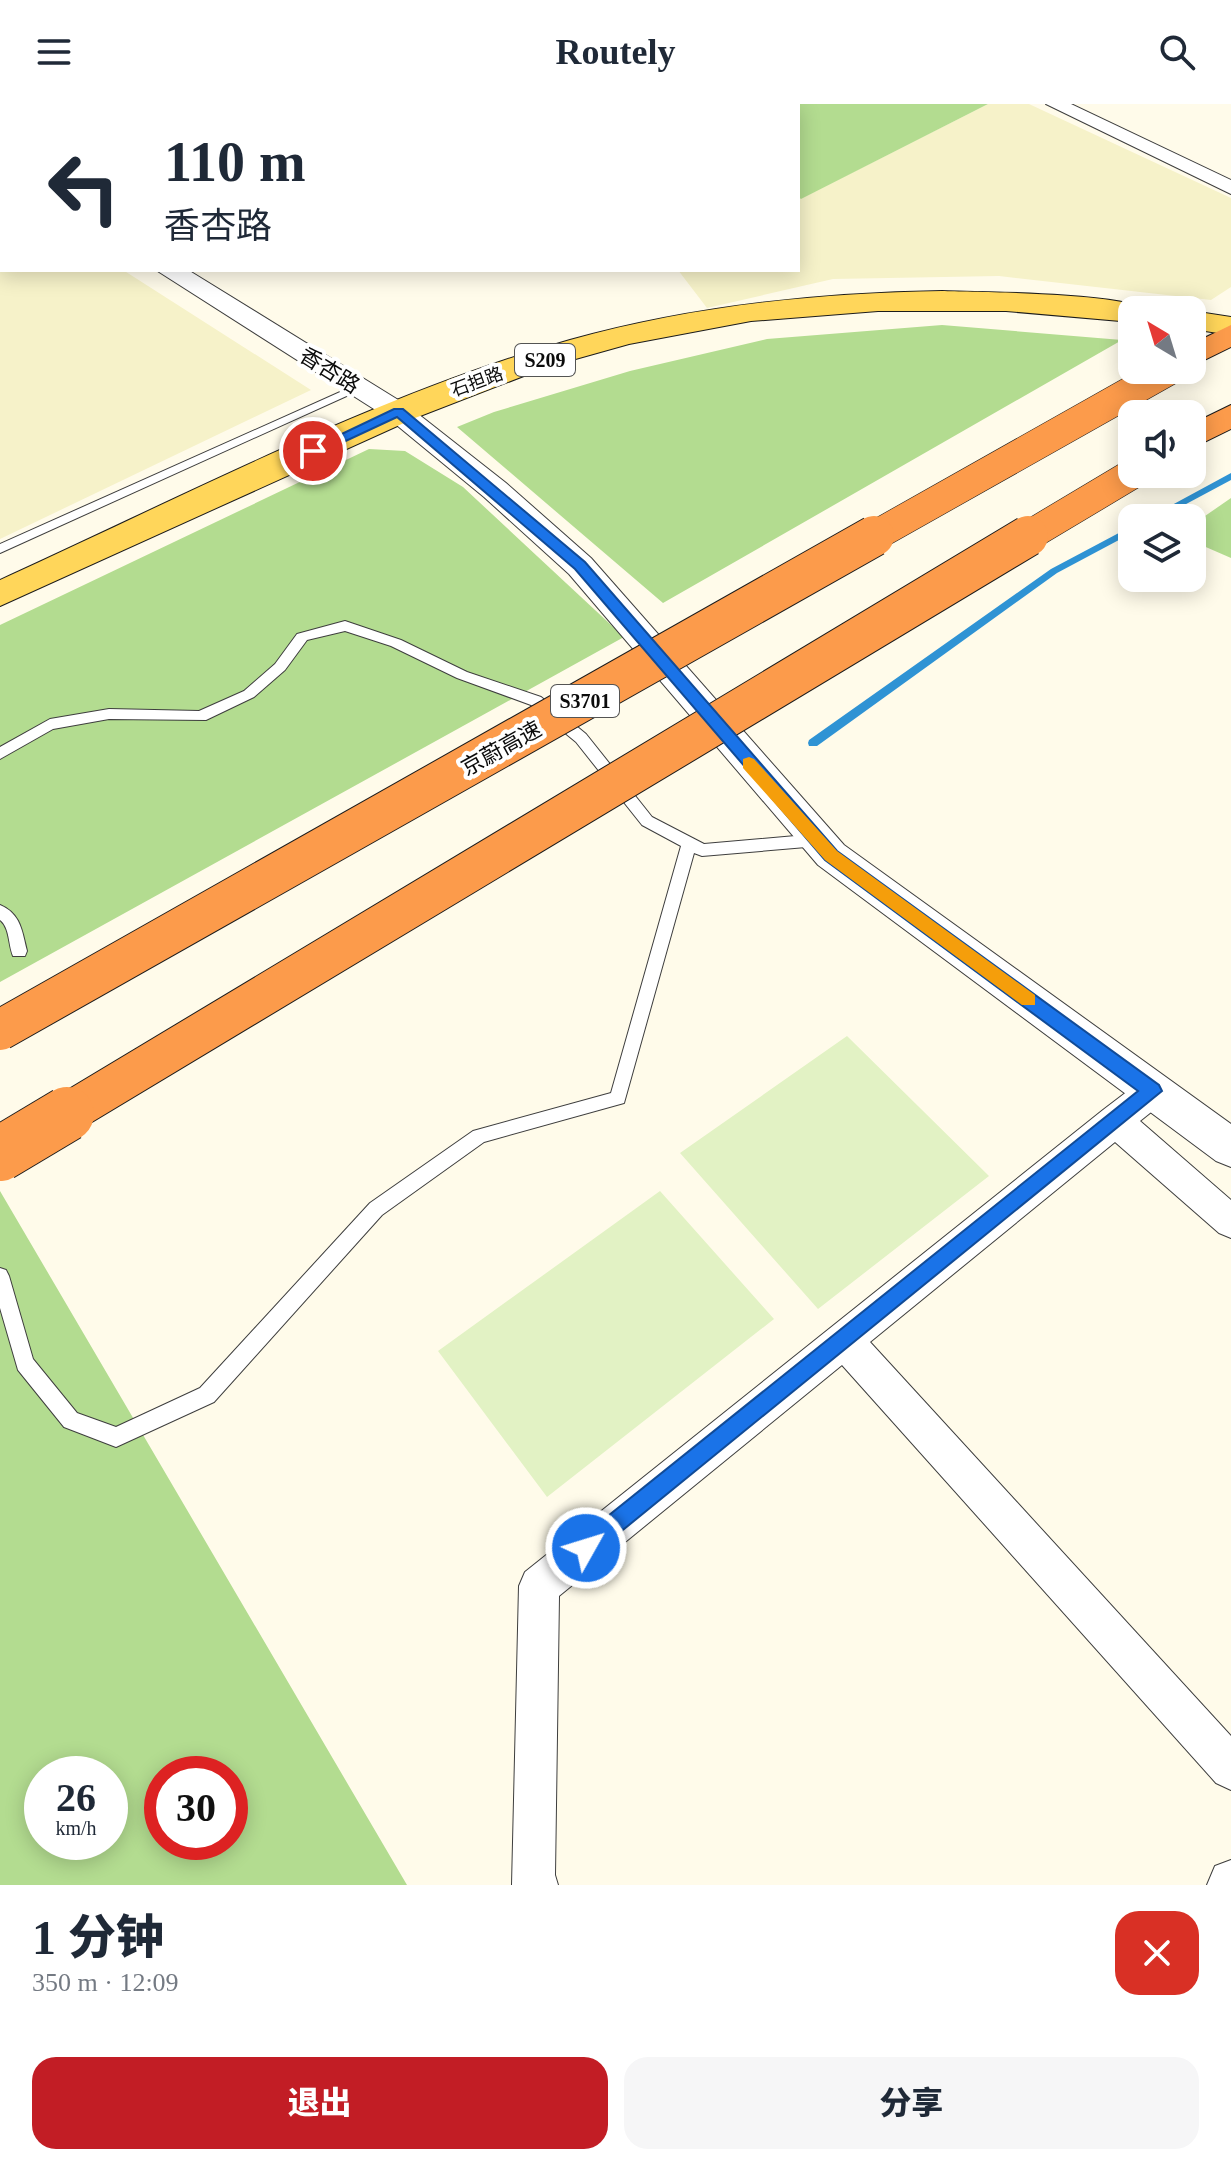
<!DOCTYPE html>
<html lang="zh">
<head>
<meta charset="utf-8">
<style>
	:root { --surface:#fff; --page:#f6f6f7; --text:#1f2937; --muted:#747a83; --accent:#c21d25 }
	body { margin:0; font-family:"Times New Roman","Noto Sans SC",serif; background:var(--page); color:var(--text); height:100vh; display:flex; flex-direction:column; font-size:30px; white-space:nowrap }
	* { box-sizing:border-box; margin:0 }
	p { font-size:26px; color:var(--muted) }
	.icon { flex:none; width:44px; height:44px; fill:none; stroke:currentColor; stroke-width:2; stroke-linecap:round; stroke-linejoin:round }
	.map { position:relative; height:1781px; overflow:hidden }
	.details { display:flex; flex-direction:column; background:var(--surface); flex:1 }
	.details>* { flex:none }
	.top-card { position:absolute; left:0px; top:0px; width:800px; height:168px; box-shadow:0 4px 20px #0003; background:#fff; color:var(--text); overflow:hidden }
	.needle { width:52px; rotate:322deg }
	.controls { position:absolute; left:1118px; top:192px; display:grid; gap:16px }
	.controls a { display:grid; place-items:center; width:88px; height:88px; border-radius:16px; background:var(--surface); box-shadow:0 4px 20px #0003; font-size:40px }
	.speed { position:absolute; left:24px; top:1652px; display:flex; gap:16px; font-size:40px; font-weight:700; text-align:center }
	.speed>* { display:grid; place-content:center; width:104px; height:104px; border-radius:50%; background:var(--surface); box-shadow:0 4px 20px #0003; line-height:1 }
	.speed small { font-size:20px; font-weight:400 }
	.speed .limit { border:12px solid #d22; background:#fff; color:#111 }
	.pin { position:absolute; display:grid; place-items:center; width:68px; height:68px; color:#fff; margin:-34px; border:4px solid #fff; border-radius:50%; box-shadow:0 2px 8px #0007 }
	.me { position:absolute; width:88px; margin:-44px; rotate:51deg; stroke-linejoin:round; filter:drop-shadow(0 0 6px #0008) }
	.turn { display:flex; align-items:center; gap:28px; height:168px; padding:0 32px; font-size:36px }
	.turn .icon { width:104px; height:104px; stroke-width:2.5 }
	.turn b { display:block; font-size:56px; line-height:68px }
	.round { display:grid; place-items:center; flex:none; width:84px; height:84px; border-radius:24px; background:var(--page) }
	.headline { display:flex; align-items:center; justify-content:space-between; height:136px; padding:0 32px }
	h1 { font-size:48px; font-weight:800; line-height:60px }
	.action { display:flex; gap:16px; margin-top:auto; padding:16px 32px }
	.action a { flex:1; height:92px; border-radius:24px; background:var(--accent); color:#fff; font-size:32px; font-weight:800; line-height:92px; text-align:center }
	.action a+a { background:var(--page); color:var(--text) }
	header { display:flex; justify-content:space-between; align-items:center; height:104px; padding:0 32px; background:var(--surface); font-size:36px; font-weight:800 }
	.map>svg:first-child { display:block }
	.farmland { fill:#f6f2c9 }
	.forest { fill:#b3dc90; fill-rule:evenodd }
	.pitch { fill:#e2f2c4 }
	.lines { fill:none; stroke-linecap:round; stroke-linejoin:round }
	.stream { fill:#2f93d4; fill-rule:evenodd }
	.service-casing { stroke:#3e3e3e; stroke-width:2 }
	.minor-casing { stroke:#3e3e3e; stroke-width:2 }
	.tertiary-casing { stroke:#3e3e3e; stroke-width:2 }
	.primary-casing { stroke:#1c1c1c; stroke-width:2 }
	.motorway-casing { stroke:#1c1c1c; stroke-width:2 }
	.service { fill:#fff; fill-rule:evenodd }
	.minor { fill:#fff; fill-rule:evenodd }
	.tertiary { fill:#fff; fill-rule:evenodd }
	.primary { fill:#ffd65a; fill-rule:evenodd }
	.motorway { fill:#fc9b4b; fill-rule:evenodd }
	.motorway-bridge-far2-casing { stroke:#1c1c1c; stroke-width:31; stroke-linecap:butt }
	.motorway-bridge-far1-casing { stroke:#1c1c1c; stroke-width:42; stroke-linecap:butt }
	.motorway-bridge-casing { stroke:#1c1c1c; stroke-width:56; stroke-linecap:butt }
	.motorway-bridge-far2 { stroke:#fc9b4b; stroke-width:30 }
	.motorway-bridge-far1 { stroke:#fc9b4b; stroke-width:40 }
	.motorway-bridge { stroke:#fc9b4b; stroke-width:54 }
	.route { fill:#1a73e8; stroke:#114b97; stroke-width:2 }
	.slow { fill:#f59e0b }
	.labels { text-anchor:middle; stroke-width:8; stroke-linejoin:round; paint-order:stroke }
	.far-street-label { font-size:18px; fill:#0b0b0b; stroke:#fff }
	.shield { fill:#fff; stroke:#545454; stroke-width:2 }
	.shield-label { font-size:20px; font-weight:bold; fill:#0b0b0b }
	.street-label { font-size:22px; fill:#0b0b0b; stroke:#fff }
</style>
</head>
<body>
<header><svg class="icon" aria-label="menu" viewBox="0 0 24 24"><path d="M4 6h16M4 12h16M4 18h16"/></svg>Routely<svg class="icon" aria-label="search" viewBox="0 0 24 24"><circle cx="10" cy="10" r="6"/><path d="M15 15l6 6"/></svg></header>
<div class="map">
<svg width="1231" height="1781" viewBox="0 0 1231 1781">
	<rect width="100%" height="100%" fill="#fffbea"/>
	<path class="farmland" d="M988,0H1029L1231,94V183L1211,196L999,172L833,175L707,204L678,166H798V96Z
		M0,87L2,166H123L311,286L0,435Z"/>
	<path class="forest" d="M581,0H988L801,95L798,93V2Z
		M942,221L1122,236L663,499L457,323L494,308L630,267L767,235Z
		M369,345L405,347L463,383L624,533L0,878V521Z
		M1231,394V454L1192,437V421Z
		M0,1087L407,1781H0ZM42,1670H110V1738H42ZM162,1670H230V1738H162Z"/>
	<path class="pitch" d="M847,932L989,1072L818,1205L680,1049Z
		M660,1087L774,1215L547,1393L438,1247Z"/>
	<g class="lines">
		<path class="stream" d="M1231,369V376L1160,414H1148Z
			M1132,422V429L1057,469L817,642H809L808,639L809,636L1051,465Z"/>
		<defs>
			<path id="service" d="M358,280L362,281V285L0,449V440Z
				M345,517L401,536L467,568L541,593L586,630L652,713L704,740L818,730L825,736L818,742L702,752L694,749L624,999L484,1038L382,1111L214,1298L116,1343L64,1323L18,1266L0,1204V1164L6,1166L9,1172L33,1255L77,1309L116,1323L200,1284L370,1099L473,1027L611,989L681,742L642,721L576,638L531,601L457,574L391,542L345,527L307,536L285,566L254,593L206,616L109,615L53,625L0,655V643L50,615L109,605L199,607L244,587L275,560L297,530Z
				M0,801C21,810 22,827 27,847L25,852H13C8,840 10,824 0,816Z"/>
			<path id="minor" d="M1046,0H1071L1231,76V90Z
				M1153,973L1165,977L1170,987L1165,997L1140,1017L1231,1096V1134L1219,1129L1115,1038L870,1238L1231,1632V1686L1216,1679L842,1261L559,1492L555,1771L558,1781H512L519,1482L525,1468L1103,1006L1141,977Z
				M1231,1756V1781H1207L1215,1762Z"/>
			<path id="tertiary" d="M0,54H2V70H0Z
				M156,166H188L408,302L506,379L591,454L844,741L1231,1020V1063L1216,1057L818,761L569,470L484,393L388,314Z"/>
			<path id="primary" d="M942,187C975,188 1126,189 1145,206H1132V218L1006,207H878L751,217L629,240L547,263L415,314L0,502V476C183,393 378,290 570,236C692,202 816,189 942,187Z
				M1192,207L1231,213V231L1192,225Z"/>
			<path id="motorway" d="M1231,221V243L1192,262V240Z
				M1231,301V325L1192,344V320Z"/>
		</defs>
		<use href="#service" class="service-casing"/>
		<use href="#minor" class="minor-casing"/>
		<use href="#tertiary" class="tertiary-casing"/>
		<use href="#primary" class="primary-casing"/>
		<use href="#motorway" class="motorway-casing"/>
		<use href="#service" class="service"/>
		<use href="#minor" class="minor"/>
		<use href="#tertiary" class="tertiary"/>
		<use href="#primary" class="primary"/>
		<use href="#motorway" class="motorway"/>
		<defs>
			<path id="motorway-bridge-far2" d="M871,434L1169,266
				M1025,434L1132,370"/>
			<path id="motorway-bridge-far1" d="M0,926L874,432
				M63,1012L1028,432"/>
			<path id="motorway-bridge" d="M0,1050L67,1010"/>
		</defs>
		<use href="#motorway-bridge-far2" class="motorway-bridge-far2-casing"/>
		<use href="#motorway-bridge-far1" class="motorway-bridge-far1-casing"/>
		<use href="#motorway-bridge" class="motorway-bridge-casing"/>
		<use href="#motorway-bridge-far2" class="motorway-bridge-far2"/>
		<use href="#motorway-bridge-far1" class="motorway-bridge-far1"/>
		<use href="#motorway-bridge" class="motorway-bridge"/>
	</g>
	<path class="route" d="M394,305H403L585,458L837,747L1159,981L1162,987L586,1456L578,1452L574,1444L578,1436L1138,987L825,756L575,465L397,313L318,350L306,347Z"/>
	<path class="slow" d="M749,653L754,655L837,747L1035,891V901H1022L825,756L743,664V655Z"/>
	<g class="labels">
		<g class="far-street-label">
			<text transform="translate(477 278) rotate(-20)" y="6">石担路</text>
		</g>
		<g class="shield">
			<rect x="515" y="240" width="60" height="32" rx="6"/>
			<rect x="551" y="581" width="68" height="32" rx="6"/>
		</g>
		<g class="shield-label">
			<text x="545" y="263">S209</text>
			<text x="585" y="604">S3701</text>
		</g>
		<g class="street-label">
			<text transform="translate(330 266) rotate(32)" y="8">香杏路</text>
			<text transform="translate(501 644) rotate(-29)" y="8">京蔚高速</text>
		</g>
	</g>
</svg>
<div class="controls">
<a><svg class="needle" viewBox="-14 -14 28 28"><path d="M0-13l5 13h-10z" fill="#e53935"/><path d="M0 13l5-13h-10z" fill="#747a83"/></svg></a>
<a><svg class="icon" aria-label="sound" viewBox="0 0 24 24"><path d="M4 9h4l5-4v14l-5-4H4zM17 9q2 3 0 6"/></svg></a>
<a><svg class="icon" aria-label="layers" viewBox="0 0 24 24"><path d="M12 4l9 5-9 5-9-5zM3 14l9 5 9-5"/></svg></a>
</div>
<div class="speed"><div>26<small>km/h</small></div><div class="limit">30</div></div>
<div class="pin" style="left:313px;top:347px;background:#d93025"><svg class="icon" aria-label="arrive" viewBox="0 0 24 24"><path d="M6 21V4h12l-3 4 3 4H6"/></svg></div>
<svg class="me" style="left:586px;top:1444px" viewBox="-20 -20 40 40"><circle r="17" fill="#1a73e8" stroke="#fff" stroke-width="3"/><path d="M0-11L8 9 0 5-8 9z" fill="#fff"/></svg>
<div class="top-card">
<div class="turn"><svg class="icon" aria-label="left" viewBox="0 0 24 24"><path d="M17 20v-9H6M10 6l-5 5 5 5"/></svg><div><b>110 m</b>香杏路</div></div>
</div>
</div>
<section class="details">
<div class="headline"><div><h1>1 分钟</h1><p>350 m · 12:09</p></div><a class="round" style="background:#d93025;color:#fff"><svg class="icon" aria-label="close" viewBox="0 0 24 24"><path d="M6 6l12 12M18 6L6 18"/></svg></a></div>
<div class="action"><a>退出</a><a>分享</a></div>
</section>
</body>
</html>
